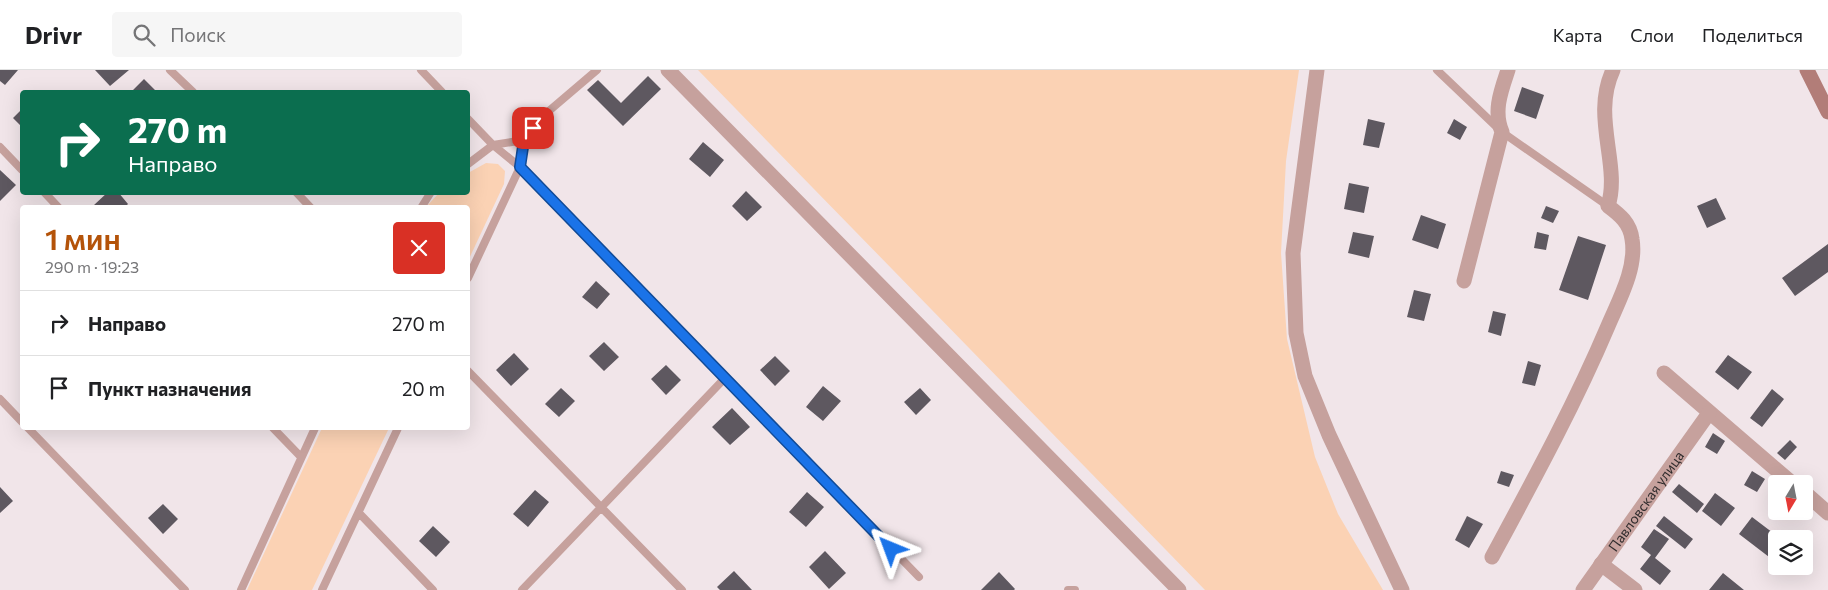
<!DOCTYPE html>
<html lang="ru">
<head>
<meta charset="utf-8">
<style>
	:root { --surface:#fff; --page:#f6f6f6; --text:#202124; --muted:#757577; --line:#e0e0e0; --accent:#b45309 }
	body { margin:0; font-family:Commissioner,sans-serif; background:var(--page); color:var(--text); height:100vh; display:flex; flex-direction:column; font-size:19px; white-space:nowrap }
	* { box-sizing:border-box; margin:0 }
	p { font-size:16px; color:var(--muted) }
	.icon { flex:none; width:28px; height:28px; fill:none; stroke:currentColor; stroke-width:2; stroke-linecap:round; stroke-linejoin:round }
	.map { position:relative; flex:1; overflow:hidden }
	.details { position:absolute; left:20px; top:135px; width:450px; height:225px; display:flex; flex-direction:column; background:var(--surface); border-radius:5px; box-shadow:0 5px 20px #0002 }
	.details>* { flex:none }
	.banner { position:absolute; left:20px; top:20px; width:450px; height:105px; border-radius:5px; box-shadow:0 5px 20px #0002; background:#0b6e4f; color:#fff; overflow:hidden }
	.needle { width:32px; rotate:190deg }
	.tools { position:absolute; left:1768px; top:405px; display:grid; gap:10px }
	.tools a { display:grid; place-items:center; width:45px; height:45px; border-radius:5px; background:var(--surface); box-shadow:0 5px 20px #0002; font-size:25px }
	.pin { position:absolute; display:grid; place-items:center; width:42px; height:42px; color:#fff; margin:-21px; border-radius:10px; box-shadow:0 2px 8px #0006 }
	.me { position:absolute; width:55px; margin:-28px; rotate:316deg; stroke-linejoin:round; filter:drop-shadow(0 0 4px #0008) }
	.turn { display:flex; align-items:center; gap:18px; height:105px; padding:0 25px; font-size:22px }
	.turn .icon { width:65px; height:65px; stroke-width:2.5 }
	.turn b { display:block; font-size:35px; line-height:42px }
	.round { display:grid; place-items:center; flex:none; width:52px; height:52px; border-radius:5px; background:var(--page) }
	.head { display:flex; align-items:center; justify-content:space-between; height:85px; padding:0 25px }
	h1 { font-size:30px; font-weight:600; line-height:38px; color:var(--accent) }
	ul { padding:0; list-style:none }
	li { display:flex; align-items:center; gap:15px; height:65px; padding:0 25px; border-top:1px solid var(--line) }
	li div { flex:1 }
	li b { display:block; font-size:19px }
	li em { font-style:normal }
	header { display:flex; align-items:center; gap:30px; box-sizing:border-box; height:70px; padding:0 25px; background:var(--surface); border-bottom:1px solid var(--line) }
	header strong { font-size:24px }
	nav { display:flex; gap:28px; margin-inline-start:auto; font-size:18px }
	.search { width:350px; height:45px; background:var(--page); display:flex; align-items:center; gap:12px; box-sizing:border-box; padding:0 18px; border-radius:5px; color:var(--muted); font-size:19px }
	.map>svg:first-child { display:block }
	.green { fill:#fbd2b4 }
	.building { fill:#5e5860 }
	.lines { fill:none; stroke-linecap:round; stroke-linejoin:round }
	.service { stroke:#c6a19d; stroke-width:8 }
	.minor { stroke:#c6a19d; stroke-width:15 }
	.secondary { stroke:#b27d78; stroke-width:15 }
	.route-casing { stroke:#114b97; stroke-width:12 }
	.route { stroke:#1a73e8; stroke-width:9 }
	.labels { text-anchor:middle; stroke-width:5; stroke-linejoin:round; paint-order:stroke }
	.street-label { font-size:14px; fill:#302c2d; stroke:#fef2f6 }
</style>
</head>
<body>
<header>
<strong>Drivr</strong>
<div class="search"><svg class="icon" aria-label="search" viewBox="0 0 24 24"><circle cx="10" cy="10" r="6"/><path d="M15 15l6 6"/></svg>Поиск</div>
<nav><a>Карта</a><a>Слои</a><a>Поделиться</a></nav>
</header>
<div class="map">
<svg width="1828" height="520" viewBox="0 0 1828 520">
	<rect width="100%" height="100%" fill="#f1e5e9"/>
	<path class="green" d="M698,0H1299L1286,91L1281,183L1287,269L1315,387L1338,444L1383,520H1205Z
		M486,93L498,94L505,101L504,114L468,191V138L426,137L439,123L468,122V103Z
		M322,358H389L312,520H247Z"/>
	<path class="building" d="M0,0H18L5,15L0,11Z
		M95,0H129L110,16Z
		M648,6L661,19L623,56L587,20L598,10L621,33Z
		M144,9L157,22L132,21Z
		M1522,17L1544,25L1536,49L1514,41Z
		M22,39V57L13,48Z
		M1368,49L1385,53L1379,78L1363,75Z
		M1454,49L1467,57L1460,70L1447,63Z
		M703,72L724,90L710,107L689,89Z
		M0,100L16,115L0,131Z
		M1349,113L1369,117L1364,143L1344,139Z
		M746,121L762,137L747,151L732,136Z
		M108,122H118L128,134L124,138H96L94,135Z
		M1716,128L1726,149L1707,158L1697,136Z
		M1546,136L1559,141L1553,153L1541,148Z
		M1421,145L1446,154L1438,179L1412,170Z
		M1353,162L1374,166L1369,188L1348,183Z
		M1537,162L1549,165L1546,180L1534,178Z
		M1578,166L1606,175L1588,230L1559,220Z
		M1828,174V202L1795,226L1782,208Z
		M596,211L610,224L597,239L582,227Z
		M1414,220L1431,224L1424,251L1407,247Z
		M1493,241L1506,244L1501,266L1488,262Z
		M604,272L619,287L604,301L589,286Z
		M514,283L529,299L511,316L496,300Z
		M1728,285L1752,302L1738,320L1715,302Z
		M775,286L790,301L775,316L760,300Z
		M1528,291L1541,295L1535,316L1522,313Z
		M666,295L681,310L666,325L651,309Z
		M823,316L841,331L823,351L806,337Z
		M561,318L575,331L559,347L545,334Z
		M920,318L931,330L916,345L904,332Z
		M1772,319L1784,329L1762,357L1750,348Z
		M732,338L750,357L730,375L712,357Z
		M1713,363L1725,371L1717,384L1705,377Z
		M1790,370L1797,377L1785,390L1777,383Z
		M1501,401L1514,405L1509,417L1497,413Z
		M1752,401L1765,409L1757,422L1744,415Z
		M1679,414L1704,434L1697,443L1672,422Z
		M0,417L13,431L0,443Z
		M535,420L549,432L528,457L513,444Z
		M807,422L824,437L806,457L789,442Z
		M1715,423L1735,438L1721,456L1702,441Z
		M163,434L178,449L163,464L148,448Z
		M1467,446L1483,454L1469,478L1455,470Z
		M1664,446L1693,469L1685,479L1656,456Z
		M1752,447L1781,469H1776V485L1773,490L1739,464Z
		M433,456L450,472L436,487L419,471Z
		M1654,459L1669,469L1655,488L1671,501L1660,515L1640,499L1651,485L1641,477Z
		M825,481L846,503L829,519L809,497Z
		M734,501L752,520H720L717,517Z
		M999,502L1015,519L1014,520H981Z
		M1723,503L1744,520H1709Z"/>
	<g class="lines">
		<path class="service" d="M170,0L193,22
			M421,0L442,22
			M1437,0L1502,62L1608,136
			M468,49L493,75L520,97L919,507
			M0,77L22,100
			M468,94L493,75L524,70
			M44,122L59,138
			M296,122L311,138
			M421,138L431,122
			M468,208L520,97L524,70L543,46L597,0
			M468,301L682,520
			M0,329L22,352
			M28,358L185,520
			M273,358L301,387
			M359,443L433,520
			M241,520L315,358
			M322,520L398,358
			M522,520L724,309
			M1068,520H1075"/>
		<g class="minor">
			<path d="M668,0L1179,520"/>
			<path d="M1317,0L1293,183L1296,263L1305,306L1329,365L1402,520"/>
			<path d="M1464,211L1502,62C1493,41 1501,21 1508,0"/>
			<path d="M1664,303L1793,414"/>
			<path d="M1804,422L1828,443"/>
			<path d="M1492,487C1533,411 1574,336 1608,256C1619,230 1637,198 1632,169C1630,153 1620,145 1608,136C1621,95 1591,47 1613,0"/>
			<path d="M1601,494L1635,520"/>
			<path id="s1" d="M1583,520L1709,343"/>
		</g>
		<path class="secondary" d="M1807,0L1828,42"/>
	</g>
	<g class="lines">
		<defs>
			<path id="route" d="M533,58L524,70L520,97L891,479"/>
		</defs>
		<use href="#route" class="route-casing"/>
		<use href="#route" class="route"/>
	</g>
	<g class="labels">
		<g class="street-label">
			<text dy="5" stroke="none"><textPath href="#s1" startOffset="109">Павловская улица</textPath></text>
		</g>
	</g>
</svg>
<div class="tools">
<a><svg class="needle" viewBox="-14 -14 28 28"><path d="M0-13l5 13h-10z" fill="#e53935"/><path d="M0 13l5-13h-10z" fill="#757577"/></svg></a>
<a><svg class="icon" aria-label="layers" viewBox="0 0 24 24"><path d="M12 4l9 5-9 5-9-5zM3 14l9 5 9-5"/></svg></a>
</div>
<div class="pin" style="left:533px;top:58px;background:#d93025"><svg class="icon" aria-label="arrive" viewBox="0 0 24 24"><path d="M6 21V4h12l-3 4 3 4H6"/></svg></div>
<svg class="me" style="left:891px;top:479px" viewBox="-20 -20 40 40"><path d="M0-17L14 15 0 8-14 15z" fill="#1a73e8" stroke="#fff" stroke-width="4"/></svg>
<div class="banner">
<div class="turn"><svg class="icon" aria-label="right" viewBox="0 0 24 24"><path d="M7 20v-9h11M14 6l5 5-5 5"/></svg><div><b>270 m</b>Направо</div></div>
</div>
<section class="details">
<div class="head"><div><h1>1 мин</h1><p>290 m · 19:23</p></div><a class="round" style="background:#d93025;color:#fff"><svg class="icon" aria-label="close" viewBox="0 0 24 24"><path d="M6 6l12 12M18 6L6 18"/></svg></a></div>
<ul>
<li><svg class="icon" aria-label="right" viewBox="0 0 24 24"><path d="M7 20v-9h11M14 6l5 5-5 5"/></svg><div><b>Направо</b></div><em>270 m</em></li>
<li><svg class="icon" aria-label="arrive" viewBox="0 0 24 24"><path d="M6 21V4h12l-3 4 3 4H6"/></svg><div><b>Пункт назначения</b></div><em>20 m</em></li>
</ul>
</section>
</div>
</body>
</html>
